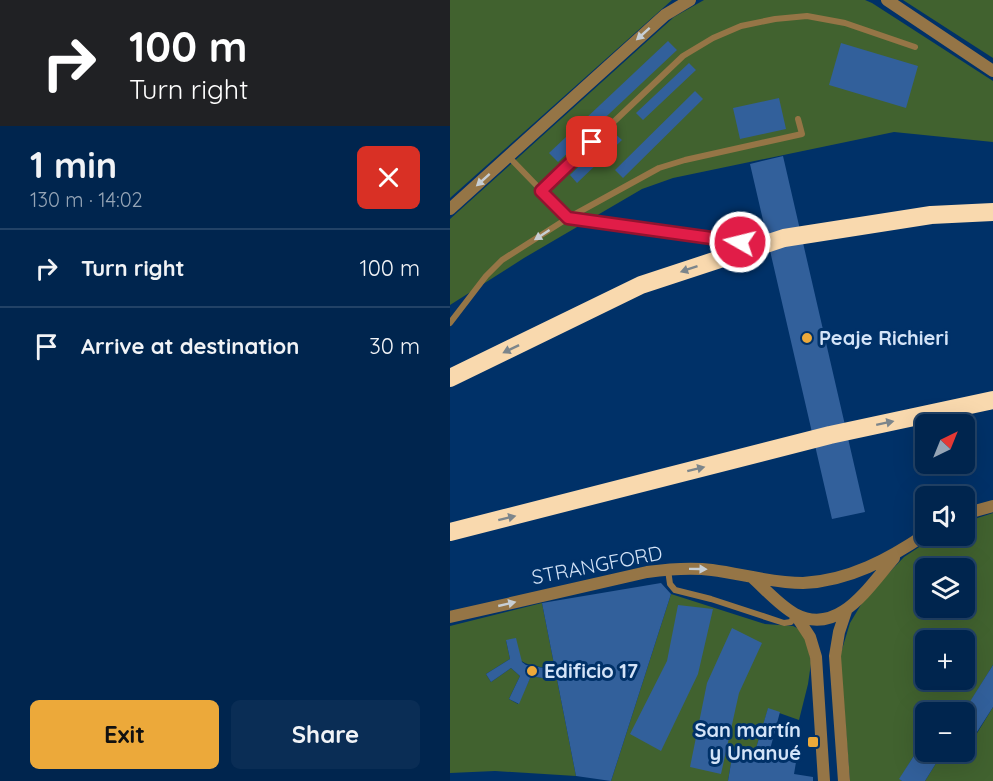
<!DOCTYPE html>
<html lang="en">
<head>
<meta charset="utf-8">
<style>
	:root { --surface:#00254e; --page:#0a2d55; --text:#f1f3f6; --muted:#95a5b6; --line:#224266; --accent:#eca93a }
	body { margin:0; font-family:Quicksand,sans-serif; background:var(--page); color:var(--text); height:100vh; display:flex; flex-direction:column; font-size:22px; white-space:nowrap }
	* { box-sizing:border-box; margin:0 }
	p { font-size:20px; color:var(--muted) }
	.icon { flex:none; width:33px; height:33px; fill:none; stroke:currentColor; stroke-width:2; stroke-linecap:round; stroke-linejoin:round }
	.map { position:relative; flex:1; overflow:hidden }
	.side { display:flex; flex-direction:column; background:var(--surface); width:450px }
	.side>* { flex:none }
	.top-card { background:#202124; color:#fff; overflow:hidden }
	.needle { width:39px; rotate:43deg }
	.controls { position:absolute; left:465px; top:414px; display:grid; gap:12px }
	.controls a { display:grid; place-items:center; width:60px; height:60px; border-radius:9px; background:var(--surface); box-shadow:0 6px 24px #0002,0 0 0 2px var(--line); font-size:30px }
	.pin { position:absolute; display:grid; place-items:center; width:51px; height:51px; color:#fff; margin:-26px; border-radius:12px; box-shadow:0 3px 9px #0006 }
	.me { position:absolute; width:66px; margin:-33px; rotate:278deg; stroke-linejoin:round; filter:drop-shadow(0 0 4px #0008) }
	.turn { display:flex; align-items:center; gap:21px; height:126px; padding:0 30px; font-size:27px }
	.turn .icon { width:78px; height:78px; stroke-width:2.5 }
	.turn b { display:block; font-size:42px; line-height:51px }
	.round { display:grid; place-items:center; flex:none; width:63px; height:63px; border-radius:9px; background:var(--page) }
	.summary { display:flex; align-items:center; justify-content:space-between; height:102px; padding:0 30px }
	h1 { font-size:36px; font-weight:800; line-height:45px }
	.button { display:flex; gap:12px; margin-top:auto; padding:12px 30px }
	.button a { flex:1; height:69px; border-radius:9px; background:var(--accent); color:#111; font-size:24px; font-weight:800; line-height:69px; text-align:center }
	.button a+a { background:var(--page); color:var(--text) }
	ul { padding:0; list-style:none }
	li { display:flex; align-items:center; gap:18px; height:78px; padding:0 30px; border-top:2px solid var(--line) }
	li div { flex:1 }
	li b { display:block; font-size:22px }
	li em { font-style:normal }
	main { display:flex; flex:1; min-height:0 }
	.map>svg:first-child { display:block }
	.green { fill:#41622f; fill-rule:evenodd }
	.building { fill:#32609b }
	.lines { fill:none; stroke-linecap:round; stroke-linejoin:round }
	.service { stroke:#957546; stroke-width:6 }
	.tertiary { stroke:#957546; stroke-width:12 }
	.motorway { stroke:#f9d9ae; stroke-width:18 }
	.oneway { fill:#c7ced4 }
	.oneway2 { fill:#7c858b }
	.route-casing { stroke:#92132f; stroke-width:15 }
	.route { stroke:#e11d48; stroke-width:10 }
	.poi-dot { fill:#eca93a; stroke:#003168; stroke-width:2 }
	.labels { text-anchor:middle; stroke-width:6; stroke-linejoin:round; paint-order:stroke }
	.poi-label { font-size:20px; font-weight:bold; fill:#d4e4f8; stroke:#003168; text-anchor:start }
	.street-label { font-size:20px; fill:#d4e4f8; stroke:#003168 }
</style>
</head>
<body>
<main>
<section class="side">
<div class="top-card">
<div class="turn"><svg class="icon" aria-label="right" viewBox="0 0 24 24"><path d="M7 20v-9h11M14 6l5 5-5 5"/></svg><div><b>100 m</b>Turn right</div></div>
</div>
<div class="summary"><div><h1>1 min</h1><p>130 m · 14:02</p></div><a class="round" style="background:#d93025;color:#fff"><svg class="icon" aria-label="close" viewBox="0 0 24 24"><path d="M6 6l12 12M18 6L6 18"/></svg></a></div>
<ul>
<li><svg class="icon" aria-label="right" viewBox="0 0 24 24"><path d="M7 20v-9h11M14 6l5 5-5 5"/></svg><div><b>Turn right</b></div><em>100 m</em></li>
<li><svg class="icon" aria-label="arrive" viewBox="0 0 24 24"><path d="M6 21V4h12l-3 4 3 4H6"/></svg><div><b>Arrive at destination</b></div><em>30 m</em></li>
</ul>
<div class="button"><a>Exit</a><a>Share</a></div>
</section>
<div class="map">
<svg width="543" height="781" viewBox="0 0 543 781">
	<rect width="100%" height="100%" fill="#003168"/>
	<path class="green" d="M0,0H222L0,198Z
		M254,0H415L422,3L543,81V142L444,132L223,178L192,189L74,258L0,305V219L224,17Z
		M453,0H543V58Z
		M543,513V665L514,712H476L475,737L450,779L452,781H400L390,656L400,623L415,598L454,557L486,536H514L515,522ZM476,568H514V608H476ZM476,640H514V680H476Z
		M221,594L315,624L343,626L349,629L357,641L361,663L358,684L349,720L318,709L304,755L283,752L278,781H161Z
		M92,603L126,776L45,771L0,773V626ZM56,640C74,667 69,662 100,669L98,679L81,676L68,704L59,699L70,676L61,668L41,682L36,674L60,659Z
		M543,707V781H475L493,752H514L515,740L521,743Z"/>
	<path class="building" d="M218,41L227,50L108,162L99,153Z
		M391,43L468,66L456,108L379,85Z
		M239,63L246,70L193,120L186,113Z
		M245,91L253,99L173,178L165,170Z
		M329,98L336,129L290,139L283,108Z
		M164,133L172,140L127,183L120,175Z
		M333,156L415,512L382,519L300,164Z
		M211,583L221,594L161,781L126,776L92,603Z
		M228,605L263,609L248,674L211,751L180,734L217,661Z
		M282,628L312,643L289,693L271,774L240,767L257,683Z
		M66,638L72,662L76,665L100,669L98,679L81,676L69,704L59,699L70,676L61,668L41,682L36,674L60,659L56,640Z
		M543,665V707L520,743L514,740V711Z
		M318,708L330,712L318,757L346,762L344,774L363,777V781H278L283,751L304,755Z
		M476,737V752H493L475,781H452L449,779Z"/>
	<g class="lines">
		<path class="service" d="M59,157L118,218L209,168L235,160L352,134L348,119
			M91,191L233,56L263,38L291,26L325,19L357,16L395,23L465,47
			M0,323L36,276L52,260L118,218L299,243
			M218,570L220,584L225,590L261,599L334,623L341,622L345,614"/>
		<path class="tertiary" d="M437,0L543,71
			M0,209L215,15L240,0
			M514,514L543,506
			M303,578C316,590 330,606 345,614C389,637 419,586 444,558
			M345,614L360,637L366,657L374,781
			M0,617L197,572C219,569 241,567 262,570C292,574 322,583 353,583C399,581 439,559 476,534
			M394,781L385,656L389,632L396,611"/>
		<path class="motorway" d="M0,378L191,285L334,238L481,215L543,212
			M0,532L380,435L543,400"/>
	</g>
	<defs><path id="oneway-solid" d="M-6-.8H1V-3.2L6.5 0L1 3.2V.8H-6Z" transform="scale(1.5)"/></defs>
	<g class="oneway">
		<use href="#oneway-solid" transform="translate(193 34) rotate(138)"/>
		<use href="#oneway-solid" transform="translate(33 180) rotate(138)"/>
		<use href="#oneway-solid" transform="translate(92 235) rotate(147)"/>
		<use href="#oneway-solid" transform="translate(248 569) rotate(1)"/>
		<use href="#oneway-solid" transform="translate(57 604) rotate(-13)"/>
	</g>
	<g class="oneway2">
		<use href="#oneway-solid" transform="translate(239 269) rotate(161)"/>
		<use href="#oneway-solid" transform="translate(61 349) rotate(154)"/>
		<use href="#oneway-solid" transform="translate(435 423) rotate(-12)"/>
		<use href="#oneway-solid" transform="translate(246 469) rotate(-14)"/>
		<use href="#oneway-solid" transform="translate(57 518) rotate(-14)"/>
	</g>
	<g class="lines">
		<defs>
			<path id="route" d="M142,142L91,191L118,218L290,242"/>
		</defs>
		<use href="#route" class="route-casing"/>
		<use href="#route" class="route"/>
	</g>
	<g class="poi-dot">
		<circle cx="357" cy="338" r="6"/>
		<circle cx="82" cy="671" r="6"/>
		<rect x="357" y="736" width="12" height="12" rx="3"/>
	</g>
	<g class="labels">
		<g class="poi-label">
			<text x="369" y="345">Peaje Richieri</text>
			<text x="94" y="678">Edificio 17</text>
			<text x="351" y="737" text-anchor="end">San martín<tspan x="351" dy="23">y Unanué</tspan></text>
		</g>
		<g class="street-label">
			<text transform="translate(147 565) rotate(-11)" y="7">STRANGFORD</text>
		</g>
	</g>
</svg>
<div class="controls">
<a><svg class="needle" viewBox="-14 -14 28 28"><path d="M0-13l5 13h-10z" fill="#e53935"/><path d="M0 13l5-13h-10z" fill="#95a5b6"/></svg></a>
<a><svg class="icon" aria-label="sound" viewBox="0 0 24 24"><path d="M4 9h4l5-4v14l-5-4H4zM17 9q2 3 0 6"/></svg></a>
<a><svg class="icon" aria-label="layers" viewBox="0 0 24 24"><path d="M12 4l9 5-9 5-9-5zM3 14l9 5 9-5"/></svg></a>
<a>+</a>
<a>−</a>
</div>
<div class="pin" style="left:142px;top:142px;background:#d93025"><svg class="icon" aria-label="arrive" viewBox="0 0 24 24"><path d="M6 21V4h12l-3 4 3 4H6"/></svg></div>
<svg class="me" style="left:290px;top:242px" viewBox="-20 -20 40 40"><circle r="17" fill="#e11d48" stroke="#fff" stroke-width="3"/><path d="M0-11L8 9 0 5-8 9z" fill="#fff"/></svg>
</div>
</main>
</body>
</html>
